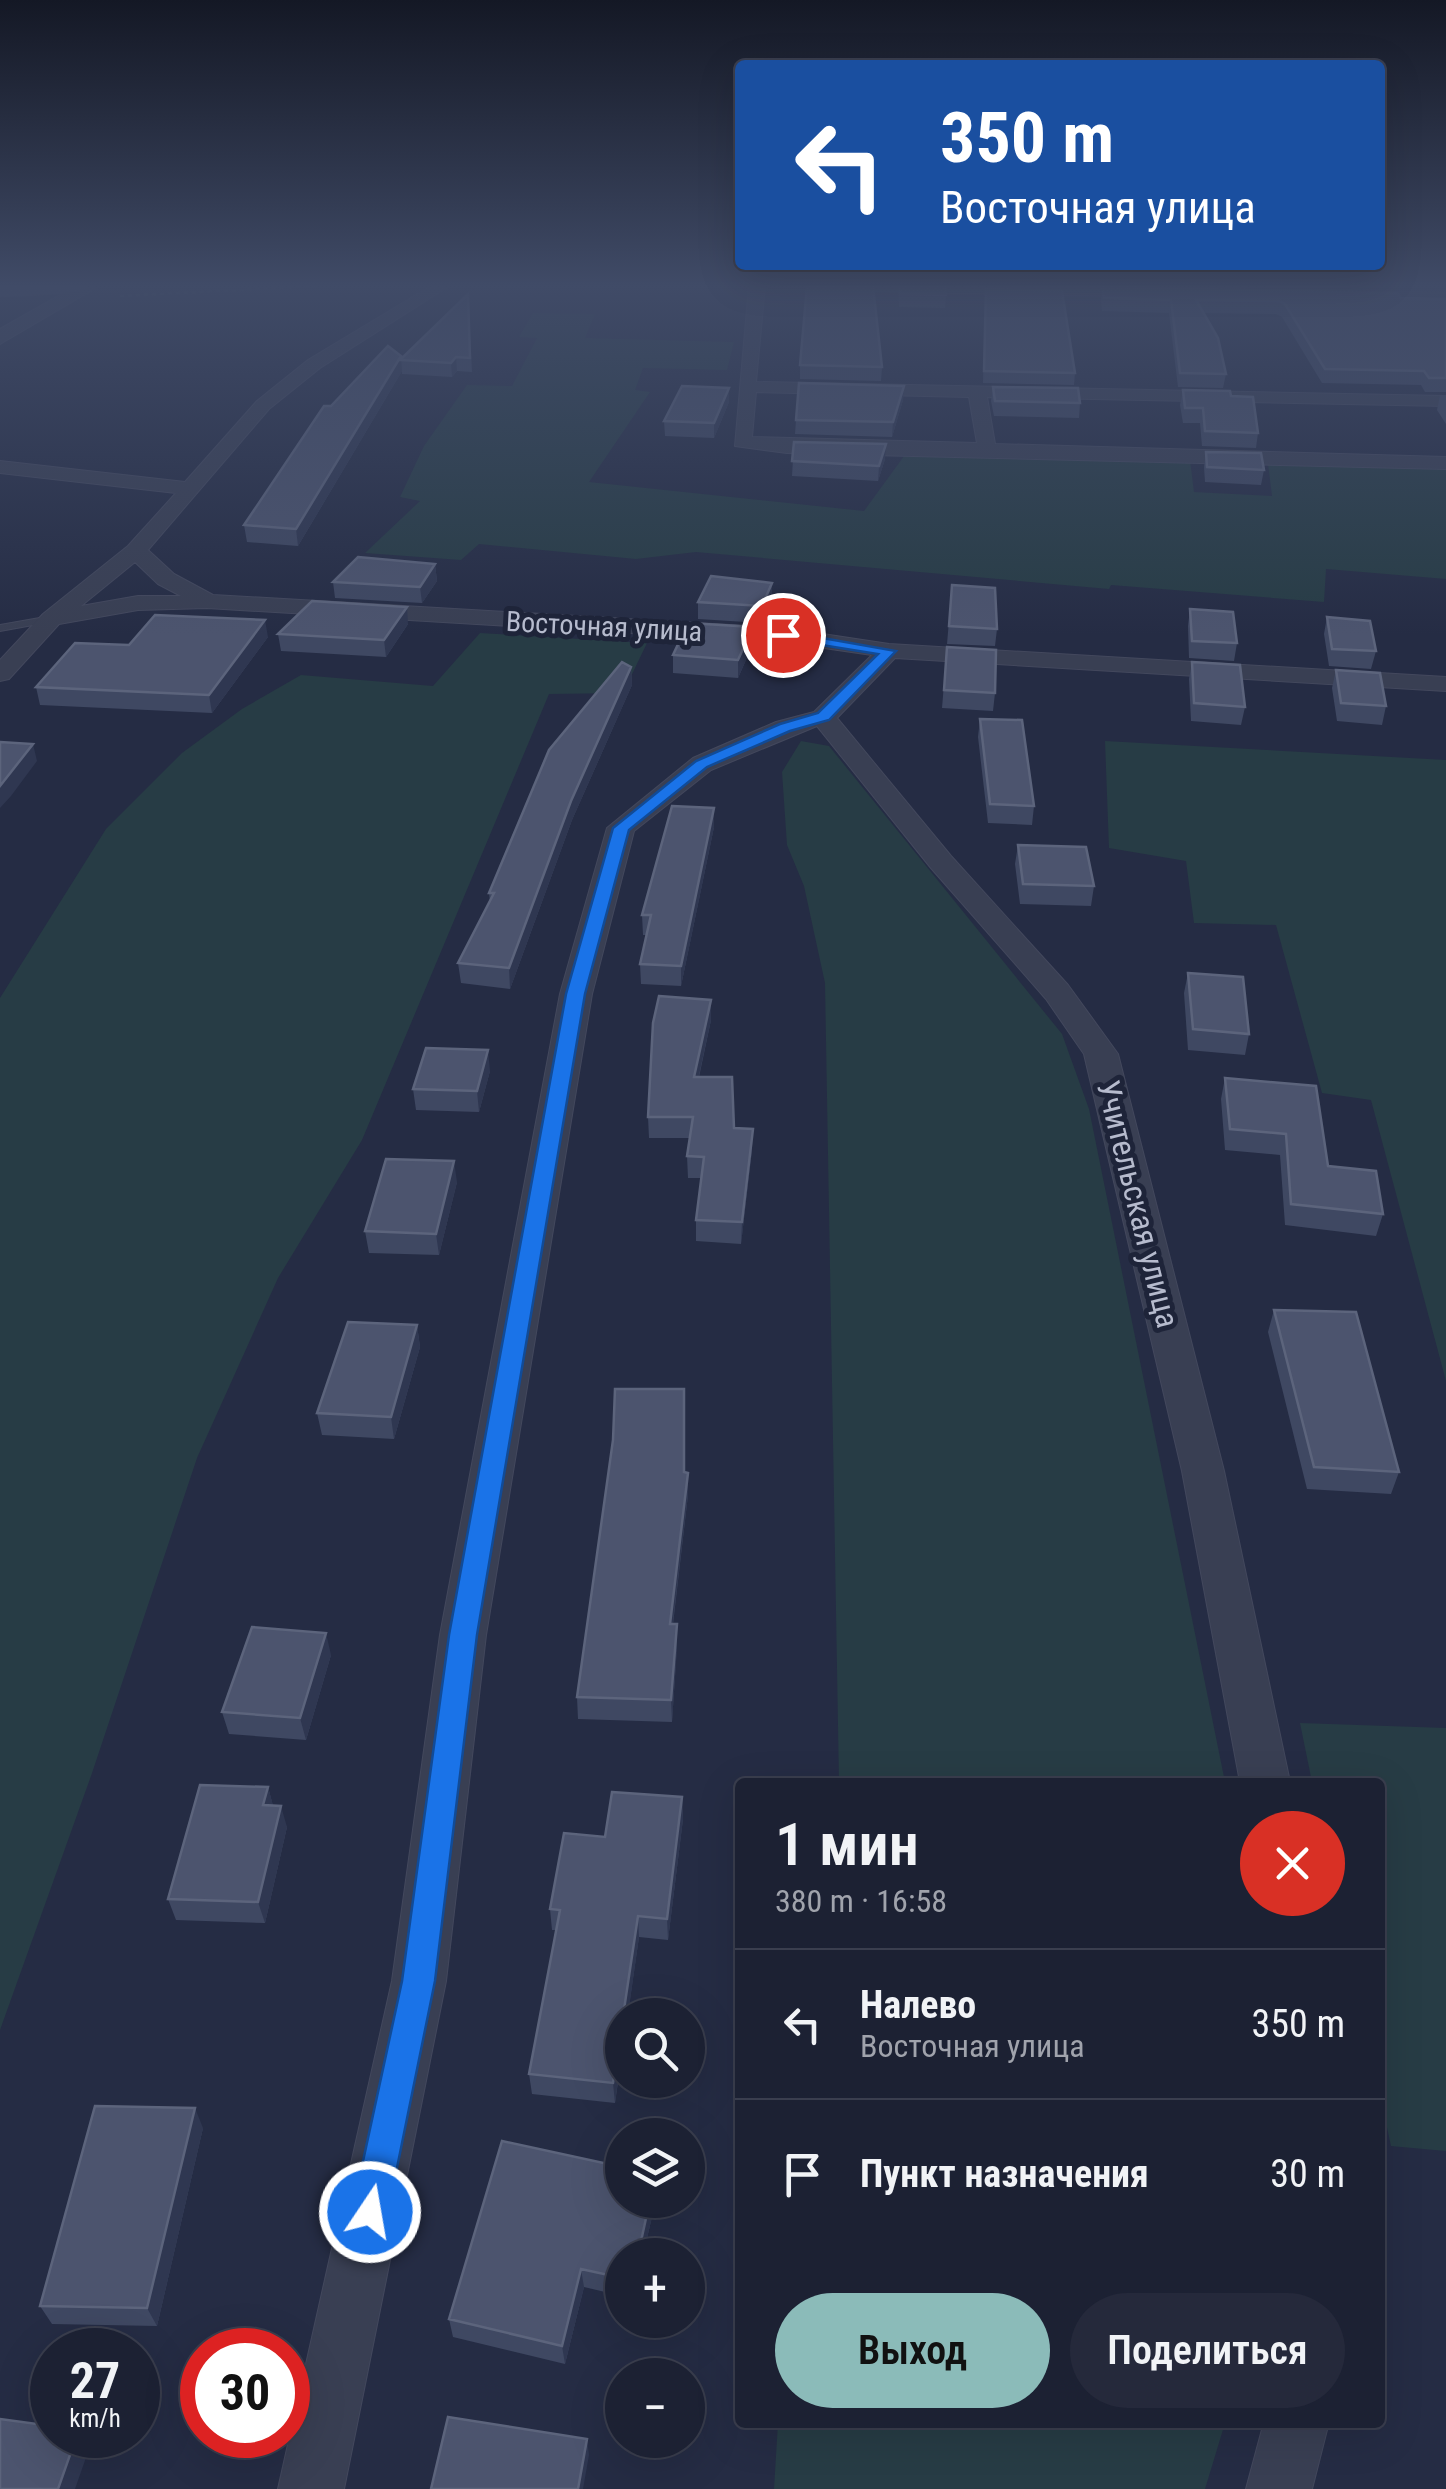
<!DOCTYPE html>
<html lang="ru">
<head>
<meta charset="utf-8">
<style>
	:root { --surface:#1c2133; --page:#25293b; --text:#f1f3f6; --muted:#a0a3ac; --line:#3a3e4e; --accent:#8bbbb9 }
	body { margin:0; font-family:"Roboto Condensed",sans-serif; background:var(--page); color:var(--text); height:100vh; display:flex; flex-direction:column; font-size:38px; white-space:nowrap }
	* { box-sizing:border-box; margin:0 }
	p { font-size:32px; color:var(--muted) }
	.icon { flex:none; width:55px; height:55px; fill:none; stroke:currentColor; stroke-width:2; stroke-linecap:round; stroke-linejoin:round }
	.map { position:relative; flex:1; overflow:hidden }
	.panel { position:absolute; left:735px; top:1778px; width:650px; height:650px; display:flex; flex-direction:column; background:var(--surface); border-radius:10px; box-shadow:0 10px 40px #0002,0 0 0 2px var(--line) }
	.panel>* { flex:none }
	.banner { position:absolute; left:735px; top:60px; width:650px; height:210px; border-radius:10px; box-shadow:0 10px 40px #0002,0 0 0 2px var(--line); background:#1a4fa0; color:#fff; overflow:hidden }
	.tools { position:absolute; left:605px; top:1998px; display:grid; gap:20px }
	.tools a { display:grid; place-items:center; width:100px; height:100px; border-radius:50%; background:var(--surface); box-shadow:0 10px 40px #0002,0 0 0 2px var(--line); font-size:50px }
	.speed { position:absolute; left:30px; top:2328px; display:flex; gap:20px; font-size:50px; font-weight:700; text-align:center }
	.speed>* { display:grid; place-content:center; width:130px; height:130px; border-radius:50%; background:var(--surface); box-shadow:0 10px 40px #0002,0 0 0 2px var(--line); line-height:1 }
	.speed small { font-size:25px; font-weight:400 }
	.speed .limit { border:15px solid #d22; background:#fff; color:#111 }
	.pin { position:absolute; display:grid; place-items:center; width:85px; height:85px; color:#fff; margin:-42px; border:5px solid #fff; border-radius:50%; box-shadow:0 2px 10px #0007 }
	.me { position:absolute; width:110px; margin:-55px; rotate:12deg; stroke-linejoin:round; filter:drop-shadow(0 0 8px #0008) }
	.turn { display:flex; align-items:center; gap:35px; height:210px; padding:0 40px; font-size:45px }
	.turn .icon { width:130px; height:130px; stroke-width:2.5 }
	.turn b { display:block; font-size:70px; line-height:85px }
	.round { display:grid; place-items:center; flex:none; width:105px; height:105px; border-radius:52px; background:var(--page) }
	.headline { display:flex; align-items:center; justify-content:space-between; height:170px; padding:0 40px }
	h1 { font-size:60px; font-weight:600; line-height:75px }
	.cta { display:flex; gap:20px; margin-top:auto; padding:20px 40px }
	.cta a { flex:1; height:115px; border-radius:60px; background:var(--accent); color:#111; font-size:40px; font-weight:600; line-height:115px; text-align:center }
	.cta a+a { background:var(--page); color:var(--text) }
	ul { padding:0; list-style:none }
	li { display:flex; align-items:center; gap:30px; height:150px; padding:0 40px; border-top:2px solid var(--line) }
	li div { flex:1 }
	li b { display:block; font-size:38px }
	li em { font-style:normal }
	.map>svg:first-child { display:block }
	.green { fill:#273c45 }
	.lines { fill:none; stroke-linecap:round; stroke-linejoin:round }
	.service-casing { stroke:#43485d; stroke-width:2 }
	.minor-casing { stroke:#43485d; stroke-width:2 }
	.tertiary-casing { stroke:#43485d; stroke-width:2 }
	.secondary-casing { stroke:#43485d; stroke-width:3 }
	.path { stroke:#40555c; stroke-width:2.5; stroke-dasharray:4 4; stroke-linecap:butt }
	.service { fill:#393f53; fill-rule:evenodd }
	.minor { fill:#393f53; fill-rule:evenodd }
	.tertiary { fill:#393f53; fill-rule:evenodd }
	.secondary { fill:#474d67; fill-rule:evenodd }
	.wall { fill:#3f4862 }
	.shaded-wall { fill:#2f3751 }
	.building { fill:#4c546e; stroke:#5c647c; stroke-width:2.5 }
	.route { fill:#1a73e8; stroke:#114b97; stroke-width:2.5 }
	.labels { text-anchor:middle; stroke-width:10; stroke-linejoin:round; paint-order:stroke }
	.far-street-label { font-size:28px; fill:#b6bbcd; stroke:#1e2439 }
	.street-label { font-size:32px; fill:#b6bbcd; stroke:#1e2439 }
</style>
</head>
<body>
<div class="map">
<svg width="1446" height="2489" viewBox="0 0 1446 2489">
	<rect width="100%" height="100%" fill="#252c44"/>
	<path class="green" d="M533,313L595,314L585,338L734,342L727,370L643,368L635,390L650,392L589,482L864,511L907,452L1190,460L1194,492L1272,496L1268,464L1446,467V579L1326,569L1324,602L1111,585L1109,589L696,552L636,559L479,544L461,560L365,553L420,501L400,497L424,446L467,385L512,386L537,338L519,337Z
		M480,633L647,643L623,693L549,694L362,1140L278,1278L197,1458L91,1776L0,2030V998L106,829L182,753L242,709L301,675L433,686Z
		M801,741L829,746L1062,1034L1089,1109L1225,1782H839L825,983L804,886L787,845L782,772Z
		M1105,741L1446,760V1381L1371,1100L1322,1093L1276,925L1194,923L1186,861L1109,848Z
		M1300,1723L1446,1728V2151L1391,2146L1380,2095V1782H1312Z
		M778,2423V2422L1225,2423L1205,2489H774Z"/>
	<g class="lines">
		<defs>
			<path id="service" d="M51,616L56,619L55,621L0,631V625Z"/>
			<path id="minor" d="M431,286H449L320,368L269,409L148,550L174,574L213,595L783,628L889,644L1446,677V691L895,658L837,718L951,856L1068,985L1118,1054L1224,1471L1290,1782H1240L1182,1471L1084,1054L1046,999L931,868L817,726L711,770L634,831L592,994L486,1635L446,1981L344,2489H278L392,1981L440,1635L560,994L607,828L693,758L776,722L814,712L872,655L783,642L207,608L138,610L59,624L9,679L0,681V660L43,614L128,546L176,493L0,473V461L185,482L257,401L308,360ZM135,562L158,584L181,596H138L81,606Z
				M749,286H765L756,382L1446,396V406L987,397L995,444L1446,457V469L787,453L735,446ZM756,392L969,397L977,443L752,437Z
				M838,286L1154,287L1162,292L1154,297L845,291Z
				M1349,291L1446,293V303L1344,299V293Z
				M1264,2422H1329L1312,2489H1246Z"/>
			<path id="tertiary" d="M76,286H99L0,344V329Z"/>
			<path id="secondary" d="M0,286H88L78,292L0,296Z"/>
		</defs>
		<use href="#service" class="service-casing"/>
		<use href="#minor" class="minor-casing"/>
		<use href="#tertiary" class="tertiary-casing"/>
		<use href="#secondary" class="secondary-casing"/>
		<path class="path" d="M120,296L316,286"/>
		<use href="#service" class="service"/>
		<use href="#minor" class="minor"/>
		<use href="#tertiary" class="tertiary"/>
		<use href="#secondary" class="secondary"/>
	</g>
	<path class="wall" d="M898,286L946,295L945,308L899,307Z
		M1184,286H1379V288Z
		M1102,287L1446,299V392H1425L1421,385L1322,383L1282,317L1276,314L1203,313L1226,374L1223,388L1178,387L1169,313L1102,311L1101,300Z
		M468,294L472,372L457,371L452,377L402,374V371L298,546L247,542L244,525L331,406L401,359Z
		M985,300L1075,373L1074,385L983,383Z
		M800,365L882,367L881,381L800,379Z
		M904,386L903,400L892,437L795,434L796,420Z
		M993,387L1080,403L1079,418L994,416L991,401Z
		M1183,390L1231,396L1258,433L1256,448L1202,446L1200,423H1183L1180,405Z
		M1440,395H1446V424L1437,410Z
		M729,402L714,438L665,436L664,421Z
		M794,442L885,459L878,481L792,476Z
		M1206,452L1264,470L1261,485L1205,482L1204,467Z
		M435,564L437,581L422,603L335,598L333,582Z
		M772,583V600L762,623L698,619V602Z
		M952,585L997,629L995,646L947,644Z
		M1190,609L1237,643L1234,661L1189,658L1188,626Z
		M1327,617L1376,651L1371,669L1329,666L1324,634Z
		M408,624L386,657L281,651L278,634Z
		M268,637L212,713L40,705L36,687L129,645Z
		M753,644L738,678L673,673V655Z
		M947,647L995,693L993,711L942,708Z
		M1192,662L1245,707L1241,725L1191,721L1189,679Z
		M631,667L632,685L572,820L510,989L461,983L458,963L490,902L489,893Z
		M1336,670L1386,706L1382,725L1337,721L1332,688Z
		M980,719L1034,806L1032,825L988,823L978,737Z
		M714,827L681,986L641,984L640,964L646,935H643L642,915Z
		M1018,845L1094,886L1091,906L1020,904L1015,864Z
		M1188,973L1249,1034L1245,1055L1188,1050L1184,993Z
		M711,1000V1020L699,1077L734,1128L752,1150L741,1244L696,1241V1220L701,1178H688L687,1156L690,1138H649L648,1117Z
		M490,1071L479,1112L416,1110L413,1089Z
		M1225,1078L1383,1214L1376,1236L1285,1225L1280,1155L1225,1150L1221,1099Z
		M457,1182L439,1255L369,1253L365,1231Z
		M1274,1310L1399,1472L1391,1494L1307,1489L1268,1332Z
		M417,1325L420,1347L394,1439L322,1435L317,1413Z
		M684,1472L688,1473V1495L673,1624L677,1646L672,1722L578,1719L577,1697Z
		M331,1655L306,1740L229,1734L222,1712Z
		M268,1787L273,1806L287,1827L265,1923L176,1920L168,1899Z
		M682,1797L683,1819L668,1940L639,1937L615,2103L532,2094L529,2074L556,1930H552L550,1909L605,1837Z
		M203,2128L157,2326L52,2324L40,2306Z
		M622,2200H656L643,2255H622V2296L584,2287L565,2364L453,2337L449,2319Z"/>
	<path class="shaded-wall" d="M401,356L402,371L298,546L296,529Z
		M456,357L457,371L452,377L451,363Z
		M904,386L903,400L892,437L893,422Z
		M729,388V402L714,438V423Z
		M886,444L885,459L878,481L879,466Z
		M435,564L437,581L422,603L420,587Z
		M772,583V600L762,623V606Z
		M407,607L408,624L386,657L384,640Z
		M265,620L268,637L212,713L209,695Z
		M753,627V644L738,678V660Z
		M631,667L632,685L572,820L510,989L509,968L571,801Z
		M33,744L37,761L11,796L0,808V786Z
		M714,808V827L681,986V966Z
		M711,1000V1020L694,1098V1077Z
		M488,1050L490,1071L479,1112L477,1091Z
		M753,1129L752,1150L741,1244L742,1222Z
		M454,1161L457,1182L439,1255L436,1234Z
		M417,1325L420,1347L394,1439L391,1417Z
		M688,1473V1495L670,1646V1624Z
		M677,1624V1646L672,1722L671,1700Z
		M326,1633L331,1655L306,1740L300,1718Z
		M268,1787L274,1809L263,1805Z
		M682,1797L683,1819L668,1940L667,1919Z
		M281,1806L287,1827L265,1923L258,1902Z
		M638,1916L639,1937L628,2015H623Z
		M622,2020V2050L615,2103L613,2083Z
		M195,2108L203,2128L157,2326L147,2308Z
		M650,2200H656L643,2255H638Z
		M581,2269L584,2287L565,2364L562,2346Z
		M77,2435H82L90,2446L75,2489H58Z
		M587,2439L589,2455L583,2489H578Z"/>
	<path class="building" d="M807,286H873L882,367L800,365Z
		M899,286H945L946,295L900,294Z
		M1102,287L1397,293L1401,298L1446,299V378H1429L1424,371L1325,369L1285,304L1279,301L1196,300L1218,338L1226,374L1180,373L1171,300L1104,298Z
		M986,289L1062,291L1075,373L984,371Z
		M468,294L470,358L456,357L451,363L400,360Z
		M388,346L401,356L296,529L244,525L324,406H331Z
		M799,383L904,386L893,422L796,420Z
		M682,386L729,388L714,423L664,421Z
		M993,387L1078,388L1080,403L995,401Z
		M1183,390L1230,391L1231,396L1253,397L1258,433L1205,431L1203,408H1185Z
		M794,442L886,444L879,466L792,461Z
		M1206,452L1261,453L1264,470L1207,467Z
		M358,557L435,564L420,587L333,582Z
		M711,576L772,583L762,606L698,602Z
		M952,585L995,588L997,629L949,626Z
		M312,601L407,607L384,640L278,634Z
		M1190,609L1233,612L1237,643L1192,641Z
		M155,615L265,620L209,695L36,687L75,643L129,645Z
		M1327,617L1370,621L1376,651L1332,649Z
		M688,623L753,627L738,660L673,655Z
		M947,647L996,650L995,693L944,690Z
		M622,662L631,667L571,801L509,968L458,963L494,893H489L549,750Z
		M1192,662L1240,665L1245,707L1194,703Z
		M1336,670L1380,673L1386,706L1341,703Z
		M980,719L1022,720L1034,806L990,804Z
		M0,742L33,744L0,786Z
		M672,806L714,808L681,966L640,964L651,915H642Z
		M1018,845L1086,847L1094,886L1023,884Z
		M1188,973L1243,977L1249,1034L1193,1029Z
		M659,996L711,1000L694,1077H732L734,1128L753,1129L742,1222L696,1220L704,1157L687,1156L693,1117H648L653,1023Z
		M426,1048L488,1050L477,1091L413,1089Z
		M1225,1078L1316,1086L1328,1166L1376,1171L1383,1214L1291,1204L1286,1134L1230,1129Z
		M386,1159L454,1161L436,1234L365,1231Z
		M1274,1310L1356,1312L1399,1472L1314,1467Z
		M348,1322L417,1325L391,1417L317,1413Z
		M615,1389H684V1472L688,1473L670,1624H677L671,1700L577,1697L613,1440Z
		M252,1627L326,1633L300,1718L222,1712Z
		M200,1785L268,1787L263,1805L281,1806L258,1902L168,1899Z
		M612,1792L682,1797L667,1919L638,1916L613,2083L529,2074L560,1910L550,1909L564,1833L605,1837Z
		M95,2106L195,2108L147,2308L40,2306Z
		M502,2141L622,2167V2200H650L638,2255H622V2278L581,2269L562,2346L449,2319Z
		M448,2417L587,2439L578,2489H431Z
		M0,2419L52,2426V2435H77L58,2489H0Z"/>
	<linearGradient id="sky" x2="0" y2="1"><stop stop-color="#141825"/><stop offset="0.45" stop-color="#404b67"/><stop offset="1" stop-color="#404b67" stop-opacity="0"/></linearGradient>
	<rect width="1446" height="635" fill="url(#sky)"/>
	<path class="route" d="M783,631L896,651L829,720L790,731L707,767L629,830L585,994L477,1635L435,1981L388,2212L383,2225L370,2231L357,2225L352,2212L402,1981L449,1635L566,994L613,828L696,761L780,724L818,713L878,654L778,638Z"/>
	<g class="labels">
		<g class="far-street-label">
			<text transform="translate(604 626) rotate(3)" y="10">Восточная улица</text>
		</g>
		<g class="street-label">
			<text transform="translate(1138 1204) rotate(76)" y="11">Учительская улица</text>
		</g>
	</g>
</svg>
<div class="tools">
<a><svg class="icon" aria-label="search" viewBox="0 0 24 24"><circle cx="10" cy="10" r="6"/><path d="M15 15l6 6"/></svg></a>
<a><svg class="icon" aria-label="layers" viewBox="0 0 24 24"><path d="M12 4l9 5-9 5-9-5zM3 14l9 5 9-5"/></svg></a>
<a>+</a>
<a>−</a>
</div>
<div class="speed"><div>27<small>km/h</small></div><div class="limit">30</div></div>
<div class="pin" style="left:783px;top:635px;background:#d93025"><svg class="icon" aria-label="arrive" viewBox="0 0 24 24"><path d="M6 21V4h12l-3 4 3 4H6"/></svg></div>
<svg class="me" style="left:370px;top:2212px" viewBox="-20 -20 40 40"><circle r="17" fill="#1a73e8" stroke="#fff" stroke-width="3"/><path d="M0-11L8 9 0 5-8 9z" fill="#fff"/></svg>
<div class="banner">
<div class="turn"><svg class="icon" aria-label="left" viewBox="0 0 24 24"><path d="M17 20v-9H6M10 6l-5 5 5 5"/></svg><div><b>350 m</b>Восточная улица</div></div>
</div>
<section class="panel">
<div class="headline"><div><h1>1 мин</h1><p>380 m · 16:58</p></div><a class="round" style="background:#d93025;color:#fff"><svg class="icon" aria-label="close" viewBox="0 0 24 24"><path d="M6 6l12 12M18 6L6 18"/></svg></a></div>
<ul>
<li><svg class="icon" aria-label="left" viewBox="0 0 24 24"><path d="M17 20v-9H6M10 6l-5 5 5 5"/></svg><div><b>Налево</b><p>Восточная улица</p></div><em>350 m</em></li>
<li><svg class="icon" aria-label="arrive" viewBox="0 0 24 24"><path d="M6 21V4h12l-3 4 3 4H6"/></svg><div><b>Пункт назначения</b></div><em>30 m</em></li>
</ul>
<div class="cta"><a>Выход</a><a>Поделиться</a></div>
</section>
</div>
</body>
</html>
